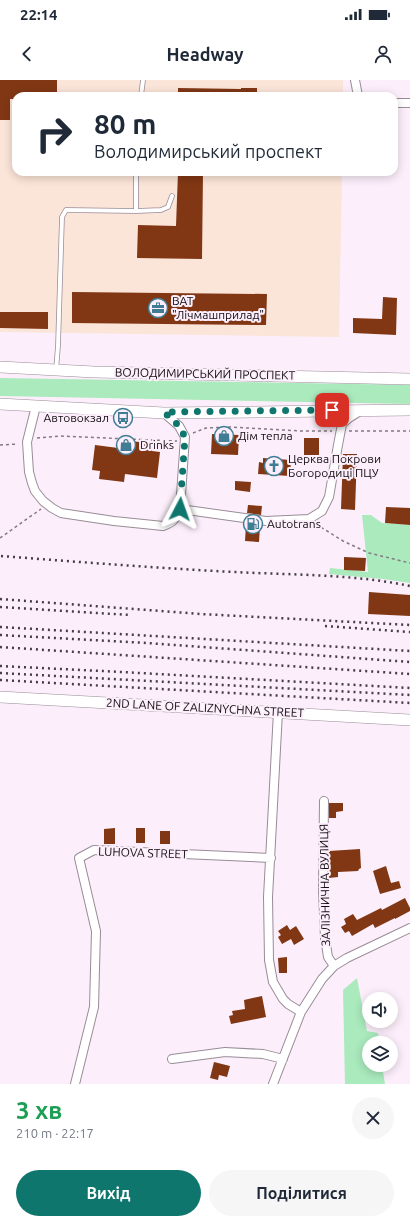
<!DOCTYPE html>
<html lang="uk">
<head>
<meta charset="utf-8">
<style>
	:root { --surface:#fff; --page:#f6f6f7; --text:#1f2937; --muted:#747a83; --accent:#0f766e }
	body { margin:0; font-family:Ubuntu,sans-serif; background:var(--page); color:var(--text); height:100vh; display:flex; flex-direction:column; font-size:15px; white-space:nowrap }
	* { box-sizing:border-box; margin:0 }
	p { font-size:13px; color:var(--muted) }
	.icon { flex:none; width:22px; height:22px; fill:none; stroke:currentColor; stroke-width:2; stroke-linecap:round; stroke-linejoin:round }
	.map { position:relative; height:1004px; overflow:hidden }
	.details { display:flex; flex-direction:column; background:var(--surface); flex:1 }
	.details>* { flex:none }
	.guide { position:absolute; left:12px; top:12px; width:386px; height:84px; border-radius:12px; box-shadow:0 2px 10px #0003; background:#fff; color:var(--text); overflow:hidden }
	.controls { position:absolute; left:362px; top:912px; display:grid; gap:8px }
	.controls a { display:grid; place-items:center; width:36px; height:36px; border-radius:50%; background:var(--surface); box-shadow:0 2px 10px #0003; font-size:20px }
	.pin { position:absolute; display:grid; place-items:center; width:34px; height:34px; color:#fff; margin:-17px; border-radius:8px; box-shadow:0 2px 6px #0006 }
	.me { position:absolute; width:44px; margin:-22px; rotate:4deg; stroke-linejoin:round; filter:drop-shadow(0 0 3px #0008) }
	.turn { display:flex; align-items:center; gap:14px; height:84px; padding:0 16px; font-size:18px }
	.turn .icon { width:52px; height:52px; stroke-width:2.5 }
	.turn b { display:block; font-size:28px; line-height:34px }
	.round { display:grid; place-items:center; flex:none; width:42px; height:42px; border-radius:21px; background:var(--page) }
	.overview { display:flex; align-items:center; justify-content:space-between; height:68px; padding:0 16px }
	h1 { font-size:24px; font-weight:600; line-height:30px; color:#1e9e55 }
	.button { display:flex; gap:8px; margin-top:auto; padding:8px 16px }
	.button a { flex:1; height:46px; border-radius:24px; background:var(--accent); color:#fff; font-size:16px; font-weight:600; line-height:46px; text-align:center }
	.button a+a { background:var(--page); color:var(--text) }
	.status { display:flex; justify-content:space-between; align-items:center; height:28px; padding:0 20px; background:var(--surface); direction:ltr }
	.status svg { height:11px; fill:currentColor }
	header { display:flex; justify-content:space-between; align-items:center; height:52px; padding:0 16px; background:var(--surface); font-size:18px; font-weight:600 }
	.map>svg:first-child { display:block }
	.industrial { fill:#fbe4d8 }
	.green { fill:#aaeabd }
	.building { fill:#813714 }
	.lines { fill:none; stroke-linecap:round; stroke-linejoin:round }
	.lane-casing { stroke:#988c97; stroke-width:5.5 }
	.street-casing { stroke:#988c97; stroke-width:10 }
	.secondary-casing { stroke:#988c97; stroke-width:12 }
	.path { stroke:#837a82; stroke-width:1.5; stroke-dasharray:3 3; stroke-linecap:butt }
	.lane { stroke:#fff; stroke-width:4 }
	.street { stroke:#fff; stroke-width:8 }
	.secondary { stroke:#fff; stroke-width:11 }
	.rail { stroke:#453e44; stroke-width:2.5; stroke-dasharray:2 4; stroke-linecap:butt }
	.route { stroke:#0f766e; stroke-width:7; stroke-dasharray:0 12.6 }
	.labels { text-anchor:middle; stroke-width:4; stroke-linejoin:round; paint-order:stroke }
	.poi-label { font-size:12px; fill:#130e12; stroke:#fceffb; text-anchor:start }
	.street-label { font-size:12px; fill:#130e12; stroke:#fceffb }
</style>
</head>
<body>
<div class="status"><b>22:14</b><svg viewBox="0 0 49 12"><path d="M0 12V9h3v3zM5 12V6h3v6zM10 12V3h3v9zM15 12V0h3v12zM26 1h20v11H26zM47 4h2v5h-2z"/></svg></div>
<header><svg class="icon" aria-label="back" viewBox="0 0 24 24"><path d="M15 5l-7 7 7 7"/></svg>Headway<svg class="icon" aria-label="person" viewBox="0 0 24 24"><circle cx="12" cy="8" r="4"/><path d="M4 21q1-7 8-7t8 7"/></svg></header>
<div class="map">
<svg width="410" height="1004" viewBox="0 0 410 1004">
	<rect width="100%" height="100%" fill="#fceffb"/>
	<path class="industrial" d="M0,0H343V16H16V92H342L339,257L0,252Z"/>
	<path class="green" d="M0,298L410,305V324L0,316Z
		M362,435H371L382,443L410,445V503L383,499L329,494L330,488L368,492Z
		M357,898L367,951L378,953L379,963H369V985H382L385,1004H345L343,910Z"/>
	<path class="building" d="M0,0H57V16H16V19H10V40H0Z
		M178,8L241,9V8H257V16H178Z
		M178,92H203L202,179L137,178L138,145L176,146Z
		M72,212L267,214L266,245L72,243Z
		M383,217L397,218L396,255L353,253V238L382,239Z
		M0,232H48V249L0,248Z
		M212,354L239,355L238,375L211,374Z
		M304,358H319V375H304Z
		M127,361L153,363L152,371L160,372L157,398L125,394L124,402L99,399L100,391L92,390L95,365L126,369Z
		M343,374H357L355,430L341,429Z
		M263,378L291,380L290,396L258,394L259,382L263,383Z
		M235,401L251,402L250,412L235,410Z
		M248,425L262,426L261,435L247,433Z
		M386,427L410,428V445L385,443Z
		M246,444L260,446L259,462L245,461Z
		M344,477L366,478L365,491L344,490Z
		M369,512L410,515V536L368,534Z
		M329,723H343V731L336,732V738H329Z
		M115,748V764H104V749Z
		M136,748H145V763H136Z
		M160,751H170V764H160Z
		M360,769L361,788L359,789L358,791L338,792V797L329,798V771Z
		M386,786L391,803L399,801L401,808L380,814L373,791Z
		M405,818L410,828V831L395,839V838L375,848L373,844L352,856L349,851L345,853L341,847L346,844L344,839L353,834L357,840L381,828L382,830Z
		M287,845L290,850L296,846L304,859L294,865L291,859L282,864L278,857L281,855L278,851Z
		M287,877V893H279L278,878Z
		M262,916L266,937L231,944L229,936L233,935L232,931L245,929L244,920Z
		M214,982L230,986L227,997L219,995L218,1000L210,998Z"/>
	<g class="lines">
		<defs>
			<path id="lane" d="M141,16L143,0
				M136,92V131
				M56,290L58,266L62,137L66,130L136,131L161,130L168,127L172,116"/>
			<path id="street" d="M355,0L358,16
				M394,23H410
				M36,326L27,362L29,392L32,403L35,411L43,421L52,428L61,433L114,441L163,446C174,442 175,439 180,429L185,357L179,346L164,333
				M180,429L266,441L309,439L322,431L329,417L338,365L342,344L349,338L360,331
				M278,632L268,817L269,880L273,902L283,919L288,924L301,932
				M324,721L323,810L325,858L328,877L334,886
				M172,979L225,972L263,974L283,979
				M75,1004L94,927L96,851L79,778L94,770L271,778
				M273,1004L301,932L322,899L334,886L347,878L410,848"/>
			<path id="secondary" d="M0,287L94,292L410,299
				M0,324L164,333L410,330
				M0,617L410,640"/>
		</defs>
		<use href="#lane" class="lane-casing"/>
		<use href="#street" class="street-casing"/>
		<use href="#secondary" class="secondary-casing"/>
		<path class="path" d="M349,351H410
			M193,353L206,348L230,347L302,351H332
			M37,358L60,356L175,361H177
			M0,365L18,364
			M316,444L343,461L369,473L410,483
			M0,458L41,429"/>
		<use href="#lane" class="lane"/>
		<use href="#street" class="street"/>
		<use href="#secondary" class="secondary"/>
		<path class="rail" d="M1,476C79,482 156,488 234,492C293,495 353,494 410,506
			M0,519L201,534L410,545
			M0,527L130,535
			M325,546L410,552
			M0,547L410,571
			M0,555L147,563L410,582
			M0,567L410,594
			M0,586L122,592L410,608
			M0,593L410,615
			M0,600L410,623"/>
	</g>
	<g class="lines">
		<path class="route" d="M180,429L185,357L179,346L164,332L332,330"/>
	</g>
	<defs>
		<symbol id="office-ring" viewBox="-11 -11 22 22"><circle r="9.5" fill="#fceffb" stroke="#407d94" stroke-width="1.5"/><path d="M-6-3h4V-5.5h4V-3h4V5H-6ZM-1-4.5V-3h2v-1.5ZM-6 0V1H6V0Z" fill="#407d94"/></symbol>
		<symbol id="bus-ring" viewBox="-11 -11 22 22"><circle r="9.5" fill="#fceffb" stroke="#407d94" stroke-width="1.5"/><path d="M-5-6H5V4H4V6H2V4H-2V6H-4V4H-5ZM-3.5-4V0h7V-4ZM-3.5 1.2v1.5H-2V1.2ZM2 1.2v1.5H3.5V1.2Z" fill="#407d94"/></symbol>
		<symbol id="shop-ring" viewBox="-11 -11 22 22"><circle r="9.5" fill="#fceffb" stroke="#407d94" stroke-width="1.5"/><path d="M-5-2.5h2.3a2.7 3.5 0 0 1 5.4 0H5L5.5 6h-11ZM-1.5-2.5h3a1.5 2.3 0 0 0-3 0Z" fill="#407d94"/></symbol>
		<symbol id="church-ring" viewBox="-11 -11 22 22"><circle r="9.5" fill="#fceffb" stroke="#407d94" stroke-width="1.5"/><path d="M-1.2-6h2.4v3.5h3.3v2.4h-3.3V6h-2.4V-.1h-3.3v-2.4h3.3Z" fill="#407d94"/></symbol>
		<symbol id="fuel-ring" viewBox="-11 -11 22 22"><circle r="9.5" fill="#fceffb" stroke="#407d94" stroke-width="1.5"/><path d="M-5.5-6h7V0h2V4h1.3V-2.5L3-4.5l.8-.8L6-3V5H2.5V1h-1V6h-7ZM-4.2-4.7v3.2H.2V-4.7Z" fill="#407d94"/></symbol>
	</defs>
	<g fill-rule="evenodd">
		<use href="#office-ring" x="147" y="217" width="22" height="22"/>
		<use href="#bus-ring" x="112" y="327" width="22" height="22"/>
		<use href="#shop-ring" x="213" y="345" width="22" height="22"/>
		<use href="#shop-ring" x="115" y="354" width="22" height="22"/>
		<use href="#church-ring" x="263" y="375" width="22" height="22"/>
		<use href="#fuel-ring" x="242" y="433" width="22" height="22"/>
	</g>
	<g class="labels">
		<g class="poi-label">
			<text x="172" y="225">ВАТ<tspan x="172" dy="14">"Лічмашприлад"</tspan></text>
			<text x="109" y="342" text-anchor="end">Автовокзал</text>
			<text x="238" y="360">Дім тепла</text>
			<text x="140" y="369">Drinks</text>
			<text x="288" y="383">Церква Покрови<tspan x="288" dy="14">Богородиці ПЦУ</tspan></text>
			<text x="267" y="448">Autotrans</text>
		</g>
		<g class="street-label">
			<text transform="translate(205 294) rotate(1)" y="4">ВОЛОДИМИРСЬКИЙ ПРОСПЕКТ</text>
			<text transform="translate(205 628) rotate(3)" y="4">2ND LANE OF ZALIZNYCHNA STREET</text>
			<text transform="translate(143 773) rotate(2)" y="4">LUHOVA STREET</text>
			<text transform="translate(325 805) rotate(-91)" y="4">ЗАЛІЗНИЧНА ВУЛИЦЯ</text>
		</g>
	</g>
</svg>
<div class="controls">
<a><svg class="icon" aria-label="sound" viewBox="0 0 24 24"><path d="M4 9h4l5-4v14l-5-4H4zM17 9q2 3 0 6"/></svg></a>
<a><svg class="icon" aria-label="layers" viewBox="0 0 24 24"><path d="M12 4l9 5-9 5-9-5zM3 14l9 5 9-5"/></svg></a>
</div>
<div class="pin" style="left:332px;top:330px;background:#d93025"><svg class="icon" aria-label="arrive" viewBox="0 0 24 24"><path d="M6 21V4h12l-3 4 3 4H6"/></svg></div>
<svg class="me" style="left:180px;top:429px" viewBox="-20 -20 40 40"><path d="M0-17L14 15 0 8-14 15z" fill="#0f766e" stroke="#fff" stroke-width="4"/></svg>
<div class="guide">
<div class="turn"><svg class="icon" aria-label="right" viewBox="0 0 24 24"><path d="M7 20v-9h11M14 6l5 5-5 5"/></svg><div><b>80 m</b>Володимирський проспект</div></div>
</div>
</div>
<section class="details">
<div class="overview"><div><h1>3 хв</h1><p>210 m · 22:17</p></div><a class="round"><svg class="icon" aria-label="close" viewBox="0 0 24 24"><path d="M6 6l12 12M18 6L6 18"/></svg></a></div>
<div class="button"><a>Вихід</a><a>Поділитися</a></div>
</section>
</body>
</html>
